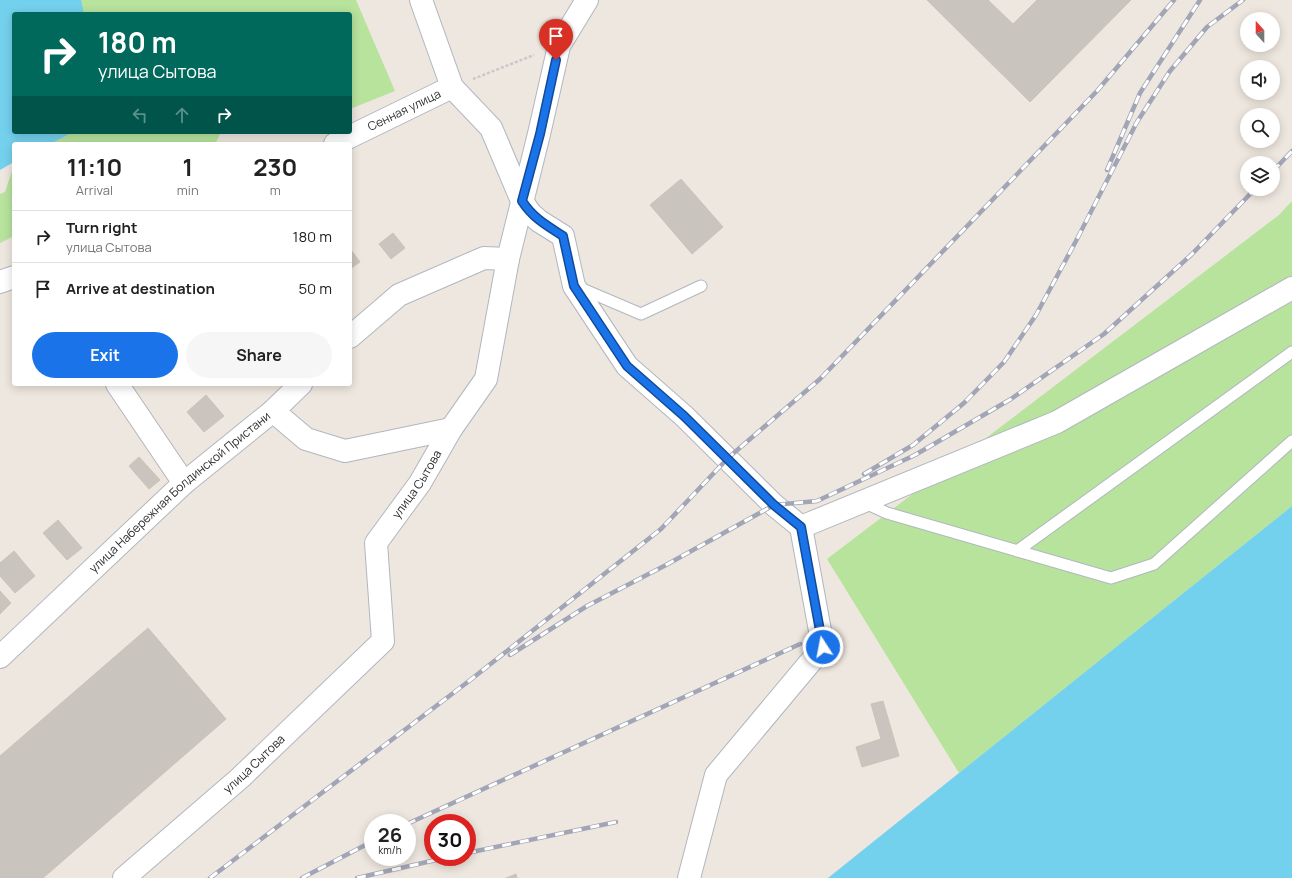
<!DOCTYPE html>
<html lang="en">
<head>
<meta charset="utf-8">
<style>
	:root { --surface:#fff; --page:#f6f6f6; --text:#222; --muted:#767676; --line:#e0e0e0; --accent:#1a73e8 }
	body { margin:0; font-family:Manrope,sans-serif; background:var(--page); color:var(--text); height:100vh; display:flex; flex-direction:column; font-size:15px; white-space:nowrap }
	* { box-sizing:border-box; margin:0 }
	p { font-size:13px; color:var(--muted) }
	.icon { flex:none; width:22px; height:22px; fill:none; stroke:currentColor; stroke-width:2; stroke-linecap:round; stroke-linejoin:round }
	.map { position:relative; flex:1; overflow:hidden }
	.details { position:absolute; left:12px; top:142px; width:340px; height:244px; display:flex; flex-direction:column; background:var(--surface); border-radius:4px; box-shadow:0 2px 10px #0003 }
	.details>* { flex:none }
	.hud { position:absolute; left:12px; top:12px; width:340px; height:122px; border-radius:4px; box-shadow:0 2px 10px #0003; background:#00695c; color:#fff; overflow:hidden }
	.needle { width:26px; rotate:339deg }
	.tools { position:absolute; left:1240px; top:12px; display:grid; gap:8px }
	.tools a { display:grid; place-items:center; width:40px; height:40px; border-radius:50%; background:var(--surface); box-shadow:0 2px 10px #0003; font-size:20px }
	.speed { position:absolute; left:364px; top:814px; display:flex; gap:8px; font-size:20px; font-weight:700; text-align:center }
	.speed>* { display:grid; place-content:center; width:52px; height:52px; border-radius:50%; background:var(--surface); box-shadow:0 2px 10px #0003; line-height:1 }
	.speed small { font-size:10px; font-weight:400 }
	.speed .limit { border:6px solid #d22; background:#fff; color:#111 }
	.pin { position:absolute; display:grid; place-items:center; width:34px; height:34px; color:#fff; margin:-41px -17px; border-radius:50% 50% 50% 0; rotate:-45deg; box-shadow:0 0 4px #0007 }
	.pin .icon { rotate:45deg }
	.me { position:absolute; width:44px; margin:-22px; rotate:349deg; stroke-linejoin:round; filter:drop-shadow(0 0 3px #0008) }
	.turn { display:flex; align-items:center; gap:14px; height:84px; padding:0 20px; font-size:18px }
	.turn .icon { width:52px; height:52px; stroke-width:2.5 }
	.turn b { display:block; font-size:28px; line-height:34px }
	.lanes { display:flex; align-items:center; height:38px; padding:0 20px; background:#0003; justify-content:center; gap:20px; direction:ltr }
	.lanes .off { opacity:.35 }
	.eta { display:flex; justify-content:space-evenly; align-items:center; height:68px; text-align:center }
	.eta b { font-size:24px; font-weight:700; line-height:28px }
	.action { display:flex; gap:8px; margin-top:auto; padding:8px 20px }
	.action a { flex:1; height:46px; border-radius:24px; background:var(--accent); color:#fff; font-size:16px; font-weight:700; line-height:46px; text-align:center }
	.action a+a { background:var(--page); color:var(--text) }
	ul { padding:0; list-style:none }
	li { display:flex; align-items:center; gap:12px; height:52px; padding:0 20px; border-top:1px solid var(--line) }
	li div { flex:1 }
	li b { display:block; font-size:15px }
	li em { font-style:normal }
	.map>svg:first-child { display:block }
	.green { fill:#b7e39d }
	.water { fill:#74d1ee }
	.building { fill:#c9c4be; stroke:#c9c3b8 }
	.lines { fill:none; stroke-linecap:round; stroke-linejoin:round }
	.service-casing { stroke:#b2b6bf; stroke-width:13 }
	.minor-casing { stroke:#b2b6bf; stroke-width:24 }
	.path { stroke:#c8c8c8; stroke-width:2.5; stroke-dasharray:3 2; stroke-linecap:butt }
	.service { stroke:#fff; stroke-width:11 }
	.minor { stroke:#fff; stroke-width:22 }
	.rail-casing { stroke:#a1a5b6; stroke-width:4.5 }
	.rail { stroke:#fff; stroke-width:3; stroke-dasharray:9; stroke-linecap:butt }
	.route-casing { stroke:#114b97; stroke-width:10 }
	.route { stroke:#1a73e8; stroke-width:7 }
	.labels { text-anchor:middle; stroke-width:4; stroke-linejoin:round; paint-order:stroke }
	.street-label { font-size:12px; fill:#2c2c2c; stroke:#fff }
</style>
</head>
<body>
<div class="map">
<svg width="1292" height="878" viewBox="0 0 1292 878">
	<rect width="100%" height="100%" fill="#eee7df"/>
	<path class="green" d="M0,0H356L395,91L350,109V14H14Z
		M25,132H221L215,144H21Z
		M14,165V236L0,243V194L5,192Z
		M1292,201V506L959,773L827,559L1279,215Z"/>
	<path class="water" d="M0,0H81L84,14H14V132H73L50,144H14V162L0,170Z
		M1292,506V878H828Z"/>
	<path class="building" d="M927,0H988L1013,24L1037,0H1131L1030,102Z
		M681,179L723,227L692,254L650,205Z
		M393,233L405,248L391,259L379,244Z
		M351,250L360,262L350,269V251Z
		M206,395L224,416L204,432L187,412Z
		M139,457L160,480L149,489L129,466Z
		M58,520L82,548L67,560L43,533Z
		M14,551L35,576L15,593L0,576V563Z
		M0,591L11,603L0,614Z
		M148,628L226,719L43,878H0V756Z
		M883,701L899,756L862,767L856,747L881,739L871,704Z
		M516,874L517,878H506Z"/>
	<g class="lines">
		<defs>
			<path id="service" d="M580,288L641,314L701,286
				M863,502L887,513L1111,578L1154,564L1292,441
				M1017,551L1292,352"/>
			<g id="minor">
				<path d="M421,0L452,87L491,128L522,201L530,213L539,221L563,236L574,286L627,366L684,416L774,505L801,527L823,647L716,775L689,878"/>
				<path id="s1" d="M335,144L452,87"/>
				<path d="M0,282L14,277"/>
				<path d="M350,337L399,295L484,258L508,259"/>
				<path d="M117,384L184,483"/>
				<path d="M273,411L301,384"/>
				<path d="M801,527L1057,422L1292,288"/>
				<path id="s2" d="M0,657L184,483L273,411L306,439L345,451L451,429"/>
				<path id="s3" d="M124,878L240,778L383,641L376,543L420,483L451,429L486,379L508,259L539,134L559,46L587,0"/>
			</g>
		</defs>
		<use href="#service" class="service-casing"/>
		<use href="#minor" class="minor-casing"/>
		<path class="path" d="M473,79L534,55"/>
		<use href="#service" class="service"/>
		<use href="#minor" class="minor"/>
		<defs>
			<path id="rail" d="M1107,170L1140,93L1200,0
				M1273,171L1292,151
				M864,474L913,445L964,403L1004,362L1036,315L1076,241L1137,122L1170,71L1207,27L1243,0
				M510,655L587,606L666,565L774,505L817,501L915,455L1011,399L1104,334L1191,255L1255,189
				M407,824L800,644
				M467,853L616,822
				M210,878L469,681L661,529L728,458L820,379L1097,91L1174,0
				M302,878L373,841
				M357,878L449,857"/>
		</defs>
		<use href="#rail" class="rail-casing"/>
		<use href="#rail" class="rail"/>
	</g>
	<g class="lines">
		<defs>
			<path id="route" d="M556,60L540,134L522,201C533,218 546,225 563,236L574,286L627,366L684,416L774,505L801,527L823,647"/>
		</defs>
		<use href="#route" class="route-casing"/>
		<use href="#route" class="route"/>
	</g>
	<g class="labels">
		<g class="street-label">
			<text dy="4" stroke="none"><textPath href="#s1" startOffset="77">Сенная улица</textPath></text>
			<text dy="4" stroke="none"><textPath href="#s3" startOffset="521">улица Сытова</textPath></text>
			<text dy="4" stroke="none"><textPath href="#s2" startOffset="244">улица Набережная Болдинской Пристани</textPath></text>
			<text dy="4" stroke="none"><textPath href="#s3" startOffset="173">улица Сытова</textPath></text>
		</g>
	</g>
</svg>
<div class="tools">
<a><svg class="needle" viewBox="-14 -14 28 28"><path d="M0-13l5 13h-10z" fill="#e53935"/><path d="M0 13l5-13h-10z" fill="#767676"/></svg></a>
<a><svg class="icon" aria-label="sound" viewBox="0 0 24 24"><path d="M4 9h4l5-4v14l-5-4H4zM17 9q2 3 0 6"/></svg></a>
<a><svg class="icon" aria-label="search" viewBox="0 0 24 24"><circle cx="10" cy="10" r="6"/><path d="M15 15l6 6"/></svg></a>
<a><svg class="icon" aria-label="layers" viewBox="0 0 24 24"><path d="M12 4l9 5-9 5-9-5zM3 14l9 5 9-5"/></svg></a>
</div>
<div class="speed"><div>26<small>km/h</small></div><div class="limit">30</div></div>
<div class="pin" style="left:556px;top:60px;background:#d93025"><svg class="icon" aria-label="arrive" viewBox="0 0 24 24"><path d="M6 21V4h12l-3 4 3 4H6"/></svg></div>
<svg class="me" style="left:823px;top:647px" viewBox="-20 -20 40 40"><circle r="17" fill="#1a73e8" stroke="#fff" stroke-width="3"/><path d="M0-11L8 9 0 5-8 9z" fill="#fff"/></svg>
<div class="hud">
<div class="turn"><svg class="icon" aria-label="right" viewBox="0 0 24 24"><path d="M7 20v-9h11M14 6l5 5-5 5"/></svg><div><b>180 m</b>улица Сытова</div></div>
<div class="lanes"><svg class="icon off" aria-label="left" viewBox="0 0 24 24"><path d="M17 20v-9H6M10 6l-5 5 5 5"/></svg><svg class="icon off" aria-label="ahead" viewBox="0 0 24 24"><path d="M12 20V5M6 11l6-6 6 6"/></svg><svg class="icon" aria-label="right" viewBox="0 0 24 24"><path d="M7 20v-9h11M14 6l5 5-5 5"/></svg></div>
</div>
<section class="details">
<div class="eta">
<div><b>11:10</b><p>Arrival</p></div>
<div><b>1</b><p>min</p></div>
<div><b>230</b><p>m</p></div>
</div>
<ul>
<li><svg class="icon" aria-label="right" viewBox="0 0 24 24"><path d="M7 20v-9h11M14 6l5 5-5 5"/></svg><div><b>Turn right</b><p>улица Сытова</p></div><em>180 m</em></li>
<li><svg class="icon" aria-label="arrive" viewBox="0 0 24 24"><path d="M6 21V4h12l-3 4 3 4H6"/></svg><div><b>Arrive at destination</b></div><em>50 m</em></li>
</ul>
<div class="action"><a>Exit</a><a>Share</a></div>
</section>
</div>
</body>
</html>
